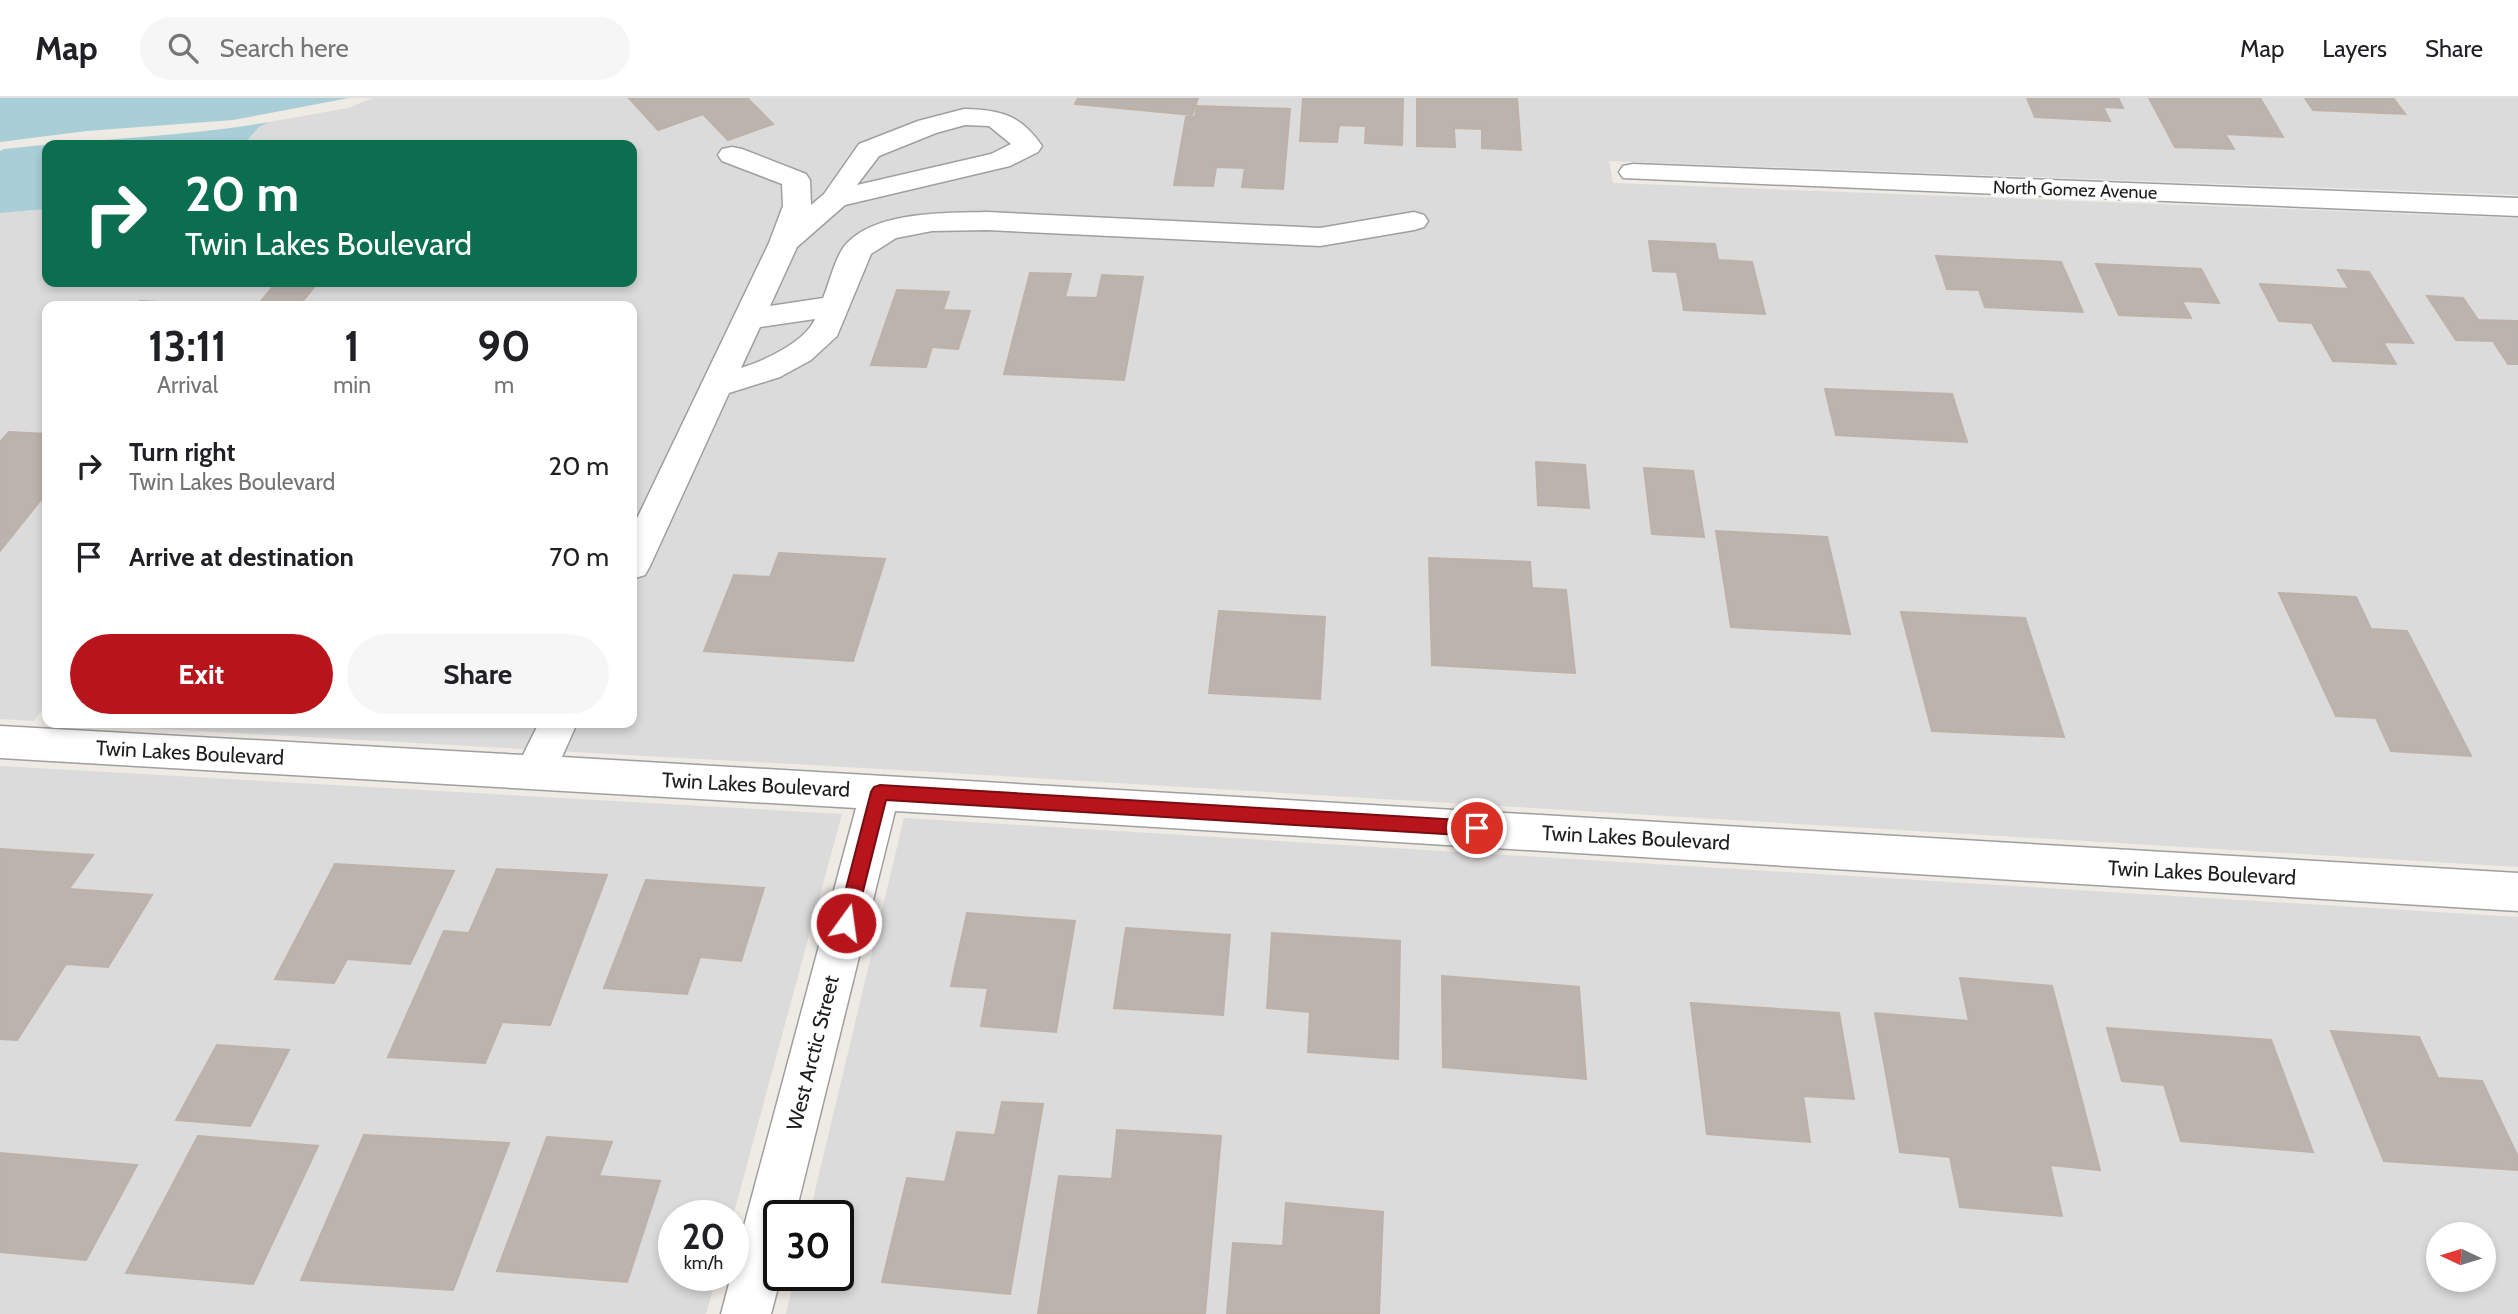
<!DOCTYPE html>
<html lang="en">
<head>
<meta charset="utf-8">
<style>
	:root { --surface:#fff; --page:#f6f6f6; --text:#202124; --muted:#757577; --line:#e0e0e0; --accent:#b7141b }
	body { margin:0; font-family:Cabin,sans-serif; background:var(--page); color:var(--text); height:100vh; display:flex; flex-direction:column; font-size:26px; white-space:nowrap }
	* { box-sizing:border-box; margin:0 }
	p { font-size:23px; color:var(--muted) }
	.icon { flex:none; width:38px; height:38px; fill:none; stroke:currentColor; stroke-width:2; stroke-linecap:round; stroke-linejoin:round }
	.map { position:relative; flex:1; overflow:hidden }
	.panel { position:absolute; left:42px; top:203px; width:595px; height:427px; display:flex; flex-direction:column; background:var(--surface); border-radius:14px; box-shadow:0 4px 10px #0003 }
	.panel>* { flex:none }
	.top-card { position:absolute; left:42px; top:42px; width:595px; height:147px; border-radius:14px; box-shadow:0 4px 10px #0003; background:#0b6e4f; color:#fff; overflow:hidden }
	.needle { width:46px; rotate:274deg }
	.tools { position:absolute; left:2426px; top:1124px; display:grid; gap:14px }
	.tools a { display:grid; place-items:center; width:70px; height:70px; border-radius:50%; background:var(--surface); box-shadow:0 4px 10px #0003; font-size:35px }
	.speed { position:absolute; left:658px; top:1102px; display:flex; gap:14px; font-size:35px; font-weight:700; text-align:center }
	.speed>* { display:grid; place-content:center; width:91px; height:91px; border-radius:50%; background:var(--surface); box-shadow:0 4px 10px #0003; line-height:1 }
	.speed small { font-size:18px; font-weight:400 }
	.speed .limit { border:4px solid #111; border-radius:10px; background:#fff; color:#111 }
	.pin { position:absolute; display:grid; place-items:center; width:60px; height:60px; color:#fff; margin:-30px; border:4px solid #fff; border-radius:50%; box-shadow:0 2px 7px #0007 }
	.me { position:absolute; width:77px; margin:-38px; rotate:14deg; stroke-linejoin:round; filter:drop-shadow(0 0 5px #0008) }
	.turn { display:flex; align-items:center; gap:24px; height:147px; padding:0 28px; font-size:32px }
	.turn .icon { width:91px; height:91px; stroke-width:2.5 }
	.turn b { display:block; font-size:49px; line-height:60px }
	.eta { display:flex; justify-content:space-evenly; align-items:center; height:119px; text-align:center }
	.eta b { font-size:42px; font-weight:800; line-height:49px }
	.cta { display:flex; gap:14px; margin-top:auto; padding:14px 28px }
	.cta a { flex:1; height:80px; border-radius:42px; background:var(--accent); color:#fff; font-size:28px; font-weight:800; line-height:80px; text-align:center }
	.cta a+a { background:var(--page); color:var(--text) }
	ul { padding:0; list-style:none }
	li { display:flex; align-items:center; gap:21px; height:91px; padding:0 28px }
	li div { flex:1 }
	li b { display:block; font-size:26px }
	li em { font-style:normal }
	header { display:flex; align-items:center; gap:42px; box-sizing:border-box; height:98px; padding:0 35px; background:var(--surface); border-bottom:2px solid var(--line) }
	header strong { font-size:33px }
	nav { display:flex; gap:38px; margin-inline-start:auto; font-size:24px }
	.search { width:490px; height:63px; background:var(--page); display:flex; align-items:center; gap:18px; box-sizing:border-box; padding:0 24px; border-radius:38px; color:var(--muted); font-size:26px }
	.map>svg:first-child { display:block }
	.residential { fill:#dbdbdb; fill-rule:evenodd }
	.water { fill:#a9ced7 }
	.building { fill:#bbb3ae; stroke:#beb1a8; stroke-width:2 }
	.lines { fill:none; stroke-linecap:round; stroke-linejoin:round }
	.minor-casing { stroke:#9f9f9f; stroke-width:3 }
	.minor { fill:#fff; fill-rule:evenodd }
	.route { fill:#b7141b; stroke:#770d12; stroke-width:2 }
	.labels { text-anchor:middle; stroke-width:7; stroke-linejoin:round; paint-order:stroke }
	.far-street-label { font-size:18px; fill:#1e1e1e; stroke:#fff }
	.street-label { font-size:21px; fill:#1e1e1e; stroke:#fff }
</style>
</head>
<body>
<header>
<strong>Map</strong>
<div class="search"><svg class="icon" aria-label="search" viewBox="0 0 24 24"><circle cx="10" cy="10" r="6"/><path d="M15 15l6 6"/></svg>Search here</div>
<nav><a>Map</a><a>Layers</a><a>Share</a></nav>
</header>
<div class="map">
<svg width="2518" height="1216" viewBox="0 0 2518 1216">
	<rect width="100%" height="100%" fill="#eeeae4"/>
	<path class="residential" d="M373,0H2518V97L1609,63L1613,85L2518,120V769L917,673L92,627L632,625V208H47V605L34,623L0,621V115L47,111V184H632V47H243L259,29L269,24L348,10Z
		M0,668L842,716L733,1118H674V1178H717L706,1216H0Z
		M904,720L2518,819V1216H786L795,1178H838V1118H809ZM2438,1136H2483V1181H2438Z"/>
	<path class="water" d="M0,0H349L233,22L87,33L0,44Z
		M269,24L259,29L243,47H47V111L0,115V53L4,51C92,41 182,39 269,24Z"/>
	<path class="building" d="M629,0H747L773,26L728,42L703,16L658,32Z
		M1078,0H1198L1192,17L1075,6Z
		M1303,0H1403L1402,47L1365,45L1366,28L1339,27L1337,44L1300,43Z
		M1417,0H1517L1521,52L1482,50V31L1454,30L1455,49L1417,48Z
		M2027,0H2118L2123,10L2103,9L2110,23L2035,19Z
		M2149,0H2260L2283,39L2225,36L2234,51L2175,49Z
		M2305,0H2393L2405,16L2313,12Z
		M1197,8L1290,11L1283,91L1242,89L1245,70L1216,69L1213,88L1174,87L1186,19H1195Z
		M1649,143L1715,146L1718,162L1752,164L1765,216L1684,212L1677,174L1653,173Z
		M1936,158L2061,164L2083,214L1985,209L1979,192L1947,191Z
		M2096,166L2201,171L2219,205L2182,203L2191,220L2119,217Z
		M2338,172L2369,174L2413,245L2383,244L2396,266L2333,263L2312,225L2279,223L2260,186L2349,191Z
		M1030,175L1071,176L1065,199L1097,200L1102,177L1143,179L1124,282L1004,276Z
		M265,184H318L299,208H257L276,185Z
		M897,192L949,194L943,212L970,213L958,251L932,249L926,269L871,267Z
		M2427,198L2463,200L2478,222L2518,223V266H2508L2493,243L2456,242Z
		M140,203L199,206L197,208H135Z
		M1825,291L1952,296L1967,344L1836,337Z
		M9,334L47,336V394L0,453V344Z
		M1536,364L1585,367L1589,410L1538,407Z
		M1644,370L1693,373L1704,439L1652,436Z
		M1716,433L1827,439L1850,536L1731,529Z
		M779,455L885,461L853,563L704,553L734,477L770,479Z
		M1429,460L1530,464L1532,490L1566,492L1575,575L1432,567Z
		M2279,495L2356,499L2371,531L2407,533L2471,658L2391,653L2376,620L2336,618Z
		M1219,513L1325,519L1320,601L1209,595Z
		M1901,514L2025,520L2064,639L1932,633Z
		M0,751L93,757L69,791L152,797L108,869L66,866L17,942L0,941Z
		M335,766L454,773L410,866L347,861L334,885L275,881Z
		M497,771L607,777L550,927L502,924L485,965L388,959L444,833L469,835Z
		M646,782L764,790L741,863L700,859L687,896L604,890Z
		M967,815L1075,823L1056,934L981,928L988,890L951,888Z
		M1126,830L1230,837L1223,917L1114,910Z
		M1272,835L1400,843L1398,961L1308,954L1310,914L1267,910Z
		M1442,878L1579,889L1586,981L1443,969Z
		M1960,880L2052,888L2100,1072L2050,1067L2062,1118L1960,1109L1950,1059L1900,1054L1875,915L1969,923Z
		M1691,905L1839,915L1854,1001L1803,998L1810,1044L1707,1036Z
		M2107,930L2271,942L2313,1054L2181,1043L2164,987L2122,983Z
		M2331,933L2419,939L2438,980L2482,983L2518,1059V1072L2384,1063Z
		M217,947L289,952L250,1028L176,1022Z
		M1002,1004L1043,1006L1010,1196L882,1184L907,1080L945,1084L957,1034L995,1037Z
		M1117,1032L1221,1038L1205,1216H1038L1059,1078L1112,1081Z
		M364,1037L509,1045L453,1192L301,1182Z
		M198,1038L318,1048L253,1186L126,1175Z
		M547,1039L612,1044L599,1078L660,1083L627,1184L497,1173Z
		M0,1055L137,1067L86,1162L0,1154Z
		M1286,1105L1383,1114L1379,1216H1227L1233,1145L1283,1148Z"/>
	<g class="lines">
		<defs>
			<path id="minor" d="M964,11C1000,12 1020,16 1042,48L1038,54L1010,68L845,107L797,149L770,208L823,200C830,184 835,158 847,145C878,113 945,115 987,114L1320,130L1414,114L1424,117L1428,123L1424,129L1414,132L1320,148L987,132L932,133L896,140L871,156L837,238L811,262L780,279L729,295L650,468L645,477L632,481V431L769,145L783,108L782,86L722,63L718,57L722,51L732,49L742,51L806,76L810,82L811,107L824,96L859,46L918,23ZM965,27L989,28L1011,46L991,56L857,87L879,58L936,35ZM815,221C805,244 764,263 741,270L760,229Z
				M1633,66L2518,100V118L1623,80L1619,74L1623,68Z
				M539,625H577L562,659L2518,775V813L895,713L795,1118H779L781,1178L771,1216H721L731,1178H733V1169L856,710L0,660V628L523,657Z"/>
		</defs>
		<use href="#minor" class="minor-casing"/>
		<use href="#minor" class="minor"/>
	</g>
	<path class="route" d="M880,687L1477,723L1483,725L1485,730L1483,736L1477,738L886,702L855,825L852,830L846,833L840,830L837,825L871,694L874,689Z"/>
	<g class="labels">
		<g class="far-street-label">
			<text transform="translate(2075 92) rotate(2)" y="6">North Gomez Avenue</text>
		</g>
		<g class="street-label">
			<text transform="translate(190 655) rotate(3)" y="7">Twin Lakes Boulevard</text>
			<text transform="translate(756 687) rotate(3)" y="7">Twin Lakes Boulevard</text>
			<text transform="translate(1636 740) rotate(3)" y="7">Twin Lakes Boulevard</text>
			<text transform="translate(2202 775) rotate(3)" y="7">Twin Lakes Boulevard</text>
			<text transform="translate(813 955) rotate(-76)" y="7">West Arctic Street</text>
		</g>
	</g>
</svg>
<div class="tools">
<a><svg class="needle" viewBox="-14 -14 28 28"><path d="M0-13l5 13h-10z" fill="#e53935"/><path d="M0 13l5-13h-10z" fill="#757577"/></svg></a>
</div>
<div class="speed"><div>20<small>km/h</small></div><div class="limit">30</div></div>
<div class="pin" style="left:1477px;top:730px;background:#d93025"><svg class="icon" aria-label="arrive" viewBox="0 0 24 24"><path d="M6 21V4h12l-3 4 3 4H6"/></svg></div>
<svg class="me" style="left:846px;top:825px" viewBox="-20 -20 40 40"><circle r="17" fill="#b7141b" stroke="#fff" stroke-width="3"/><path d="M0-11L8 9 0 5-8 9z" fill="#fff"/></svg>
<div class="top-card">
<div class="turn"><svg class="icon" aria-label="right" viewBox="0 0 24 24"><path d="M7 20v-9h11M14 6l5 5-5 5"/></svg><div><b>20 m</b>Twin Lakes Boulevard</div></div>
</div>
<section class="panel">
<div class="eta">
<div><b>13:11</b><p>Arrival</p></div>
<div><b>1</b><p>min</p></div>
<div><b>90</b><p>m</p></div>
</div>
<ul>
<li><svg class="icon" aria-label="right" viewBox="0 0 24 24"><path d="M7 20v-9h11M14 6l5 5-5 5"/></svg><div><b>Turn right</b><p>Twin Lakes Boulevard</p></div><em>20 m</em></li>
<li><svg class="icon" aria-label="arrive" viewBox="0 0 24 24"><path d="M6 21V4h12l-3 4 3 4H6"/></svg><div><b>Arrive at destination</b></div><em>70 m</em></li>
</ul>
<div class="cta"><a>Exit</a><a>Share</a></div>
</section>
</div>
</body>
</html>
